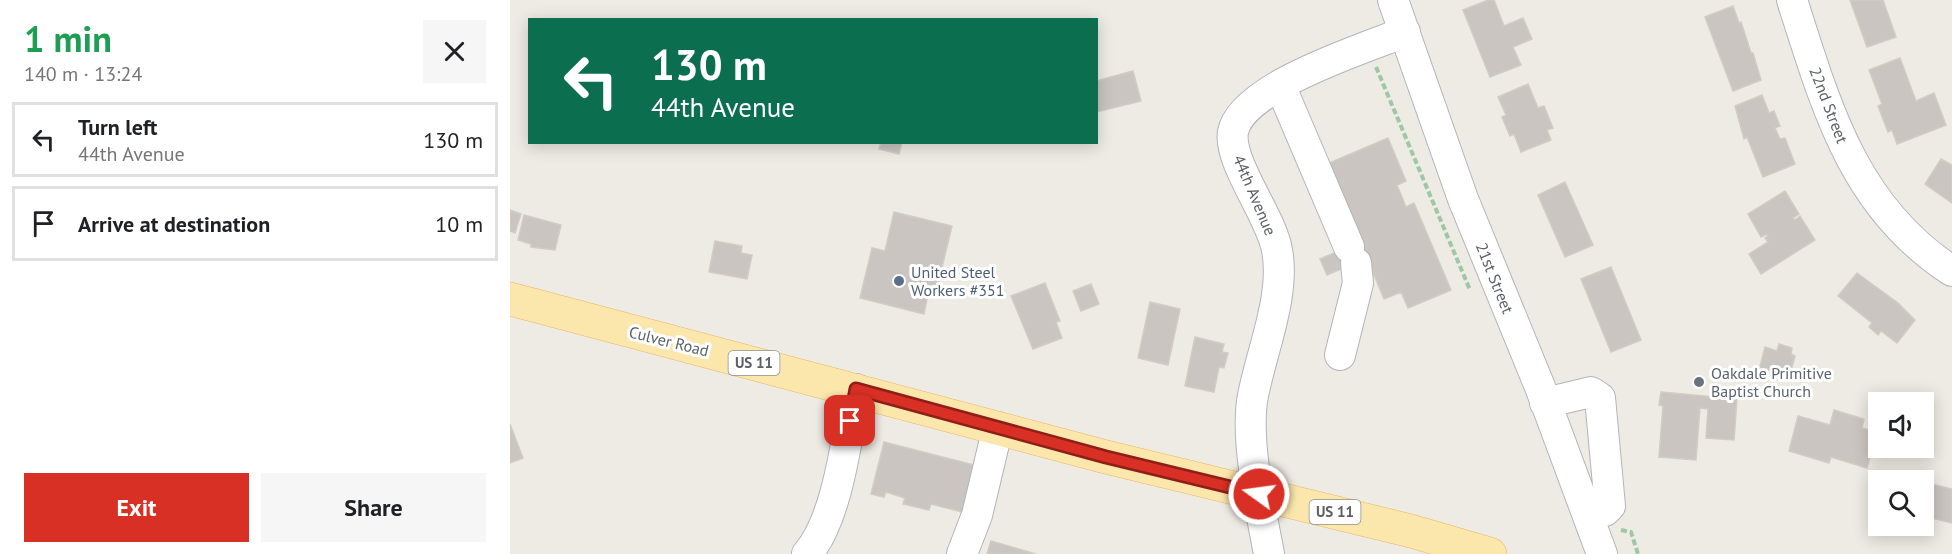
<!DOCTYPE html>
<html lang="en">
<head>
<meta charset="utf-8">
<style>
	:root { --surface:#fff; --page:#f6f6f6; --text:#202124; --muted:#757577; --line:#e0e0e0; --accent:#d93025 }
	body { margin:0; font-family:"PT Sans",sans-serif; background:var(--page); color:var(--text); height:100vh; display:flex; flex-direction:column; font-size:22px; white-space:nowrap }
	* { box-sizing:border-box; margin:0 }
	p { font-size:20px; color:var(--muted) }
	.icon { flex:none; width:33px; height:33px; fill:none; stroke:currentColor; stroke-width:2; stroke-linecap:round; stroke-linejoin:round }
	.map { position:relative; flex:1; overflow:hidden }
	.drawer { display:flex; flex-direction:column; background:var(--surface); width:510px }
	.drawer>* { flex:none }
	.hud { position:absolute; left:18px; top:18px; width:570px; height:126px; border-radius:0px; box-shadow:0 3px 15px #0003; background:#0b6e4f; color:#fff; overflow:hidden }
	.controls { position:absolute; left:1358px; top:392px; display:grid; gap:12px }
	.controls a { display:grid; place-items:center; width:66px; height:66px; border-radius:0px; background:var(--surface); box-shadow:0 3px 15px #0003; font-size:30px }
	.pin { position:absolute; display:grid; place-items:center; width:51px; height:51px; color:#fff; margin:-26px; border-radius:12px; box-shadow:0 3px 9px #0006 }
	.me { position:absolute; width:66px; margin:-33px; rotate:284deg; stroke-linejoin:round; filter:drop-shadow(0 0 4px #0008) }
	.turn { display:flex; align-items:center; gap:21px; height:126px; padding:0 24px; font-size:27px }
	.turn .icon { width:78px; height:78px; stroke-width:2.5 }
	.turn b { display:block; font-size:42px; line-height:51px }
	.round { display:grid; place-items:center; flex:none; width:63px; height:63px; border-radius:0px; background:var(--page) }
	.overview { display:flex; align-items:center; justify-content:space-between; height:102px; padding:0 24px }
	h1 { font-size:36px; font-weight:600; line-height:45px; color:#1e9e55 }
	.action { display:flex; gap:12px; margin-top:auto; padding:12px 24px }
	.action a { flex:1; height:69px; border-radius:0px; background:var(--accent); color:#fff; font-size:24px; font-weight:600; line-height:69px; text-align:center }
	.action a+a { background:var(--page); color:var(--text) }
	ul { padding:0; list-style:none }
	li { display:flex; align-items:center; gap:18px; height:75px; margin:0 12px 9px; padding:0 12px; border:3px solid var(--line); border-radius:0px }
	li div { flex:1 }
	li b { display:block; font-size:22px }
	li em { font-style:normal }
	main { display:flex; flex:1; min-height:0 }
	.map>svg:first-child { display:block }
	.building { fill:#cac5c1; stroke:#d2ccc3; stroke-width:1.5 }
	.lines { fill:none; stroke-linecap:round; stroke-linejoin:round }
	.minor-casing { stroke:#b1b5b9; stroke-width:32 }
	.major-casing { stroke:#ebb660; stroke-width:34 }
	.path { stroke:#9cc8a4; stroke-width:4; stroke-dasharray:6 3; stroke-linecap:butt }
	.minor { stroke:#fff; stroke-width:30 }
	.major { stroke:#fbe6ac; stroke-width:33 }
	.route-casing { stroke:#8d1f18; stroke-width:15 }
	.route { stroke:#d93025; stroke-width:10 }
	.service-dot { fill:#5c6f8a; stroke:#fff; stroke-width:2 }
	.worship-dot { fill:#6b7280; stroke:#fff; stroke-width:2 }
	.labels { text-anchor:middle; stroke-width:6; stroke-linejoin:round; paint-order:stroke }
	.shield { fill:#fff; stroke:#8d9092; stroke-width:1.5 }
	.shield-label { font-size:15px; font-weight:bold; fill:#5c6064 }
	.street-label { font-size:16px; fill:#5c6064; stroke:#fff }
	.service-label { font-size:16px; fill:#4e5e75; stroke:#fff; text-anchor:start }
	.worship-label { font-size:16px; fill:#5b616d; stroke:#fff; text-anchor:start }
</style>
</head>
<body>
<main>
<section class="drawer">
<div class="overview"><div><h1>1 min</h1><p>140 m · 13:24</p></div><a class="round"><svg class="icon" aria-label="close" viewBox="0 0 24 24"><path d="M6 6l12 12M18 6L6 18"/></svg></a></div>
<ul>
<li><svg class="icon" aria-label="left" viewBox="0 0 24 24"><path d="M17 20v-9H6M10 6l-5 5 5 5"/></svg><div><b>Turn left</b><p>44th Avenue</p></div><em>130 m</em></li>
<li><svg class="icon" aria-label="arrive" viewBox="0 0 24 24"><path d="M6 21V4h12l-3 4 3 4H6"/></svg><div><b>Arrive at destination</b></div><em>10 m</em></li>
</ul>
<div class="action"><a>Exit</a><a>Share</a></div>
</section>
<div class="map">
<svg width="1442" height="554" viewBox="0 0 1442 554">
	<rect width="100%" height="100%" fill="#eeebe4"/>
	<path class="building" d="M978,0H984L994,26L1013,18L1022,39L1003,47L1011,65L980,77L953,10Z
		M1340,0H1373L1386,37L1357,47Z
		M1223,6L1229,23L1231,22L1241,53H1243L1251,80L1223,91L1195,17Z
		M1390,58L1406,101L1424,93L1436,125L1387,144L1382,130L1378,132L1368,106L1372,104L1359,70Z
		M623,71L631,101L586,112V81Z
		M1018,84L1028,108L1034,106L1043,128L1037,130L1041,140L1011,152L1004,134L1000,136L992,117L996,115L988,97Z
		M1252,95L1259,113L1264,111L1270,126L1265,128L1270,139L1275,138L1285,164L1253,177L1237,137L1234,139L1225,106Z
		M878,138L896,181L887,185L896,207L904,203L941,290L898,308L891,292L874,299L857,258L817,275L810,259L850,242L817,164Z
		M371,142H392L389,154L369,149Z
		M1431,159L1442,165V203L1415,184Z
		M1055,182L1083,245L1055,257L1028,195Z
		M1275,191L1289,214L1283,218L1285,220L1290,216L1305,240L1251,274L1239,254L1258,242L1255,238L1258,236L1257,234L1251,237L1238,214Z
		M0,210L11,214L5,233L0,231Z
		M384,212L442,226L425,296L418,294L414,314L350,298L362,248L375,251Z
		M14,215L51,225L45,250L21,247V244L8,240Z
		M205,241L232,246L231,253L242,255L237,279L199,272Z
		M1101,267L1131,340L1101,352L1071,279Z
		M1347,273L1388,303L1405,320L1387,343L1371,331L1368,335L1359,327L1362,323L1328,296Z
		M535,283L550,321L546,322L552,338L523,349L501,296Z
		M581,284L589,304L571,311L563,291Z
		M640,302L670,309L658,365L628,358Z
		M685,337L714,344L712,352L718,353L714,368L709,367L704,392L675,386Z
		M1269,344L1282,348L1281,354L1285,356L1279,378L1249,370L1255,347L1267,351Z
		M1151,392L1227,399L1224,440L1196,438L1198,409L1190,408L1186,460L1149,457L1153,406L1149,405Z
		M1324,410L1354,419L1352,428L1367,432L1357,468L1321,457L1319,463L1279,451L1288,416L1320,425Z
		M0,424L13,458L0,463Z
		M374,442L468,466L456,513L421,504L419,510L393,504L395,498L376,492L374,497L361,494Z
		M1413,482L1442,489V523L1413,516Z
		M481,541L526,554H477Z"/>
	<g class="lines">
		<defs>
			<path id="minor" d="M883,0L953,199L1030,387L1092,554
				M1282,0C1316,106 1343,207 1442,271
				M770,85L839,247
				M830,355L848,283L846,263
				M1035,403L1081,392L1090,398L1100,506L1095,511L1078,515
				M297,554C328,519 337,435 346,389
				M452,554L467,515L488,427
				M759,554C751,511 736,444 742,401C750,354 776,297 767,250C761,216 718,162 723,132C731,87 855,48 895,32"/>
			<path id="major" d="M0,299L596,457L901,531L980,554"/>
		</defs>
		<use href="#minor" class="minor-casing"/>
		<use href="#major" class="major-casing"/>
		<path class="path" d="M866,67L960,290
			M1111,530L1121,532L1128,554"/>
		<use href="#minor" class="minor"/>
		<use href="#major" class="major"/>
	</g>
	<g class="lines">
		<defs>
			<path id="route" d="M340,421L346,389L596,457L749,494"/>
		</defs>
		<use href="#route" class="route-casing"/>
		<use href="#route" class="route"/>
	</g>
	<circle class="service-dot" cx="389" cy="281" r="6"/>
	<circle class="worship-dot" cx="1189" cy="382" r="6"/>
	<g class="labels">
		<g class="shield">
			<rect x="218.5" y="351" width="51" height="24" rx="4.5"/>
			<rect x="799.5" y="500" width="51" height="24" rx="4.5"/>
		</g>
		<g class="shield-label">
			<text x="244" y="368">US 11</text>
			<text x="825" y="517">US 11</text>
		</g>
		<g class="street-label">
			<text transform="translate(1319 105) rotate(69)" y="6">22nd Street</text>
			<text transform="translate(745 195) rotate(67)" y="6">44th Avenue</text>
			<text transform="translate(985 278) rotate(68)" y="6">21st Street</text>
			<text transform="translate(159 341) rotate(14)" y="6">Culver Road</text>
		</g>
		<g class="service-label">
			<text x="401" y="278">United Steel<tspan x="401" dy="18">Workers #351</tspan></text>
		</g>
		<g class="worship-label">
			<text x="1201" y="379">Oakdale Primitive<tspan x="1201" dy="18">Baptist Church</tspan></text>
		</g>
	</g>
</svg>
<div class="controls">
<a><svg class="icon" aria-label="sound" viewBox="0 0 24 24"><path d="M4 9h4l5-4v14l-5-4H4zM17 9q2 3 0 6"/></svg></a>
<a><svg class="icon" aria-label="search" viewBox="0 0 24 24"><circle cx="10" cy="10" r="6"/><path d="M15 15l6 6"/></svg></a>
</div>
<div class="pin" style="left:340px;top:421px;background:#d93025"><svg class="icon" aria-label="arrive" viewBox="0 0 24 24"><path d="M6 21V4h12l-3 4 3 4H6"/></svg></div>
<svg class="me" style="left:749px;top:494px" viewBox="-20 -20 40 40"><circle r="17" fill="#d93025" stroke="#fff" stroke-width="3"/><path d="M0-11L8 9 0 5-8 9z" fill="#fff"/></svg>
<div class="hud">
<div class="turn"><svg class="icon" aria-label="left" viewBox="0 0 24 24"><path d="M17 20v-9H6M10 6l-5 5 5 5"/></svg><div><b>130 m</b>44th Avenue</div></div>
</div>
</div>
</main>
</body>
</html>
